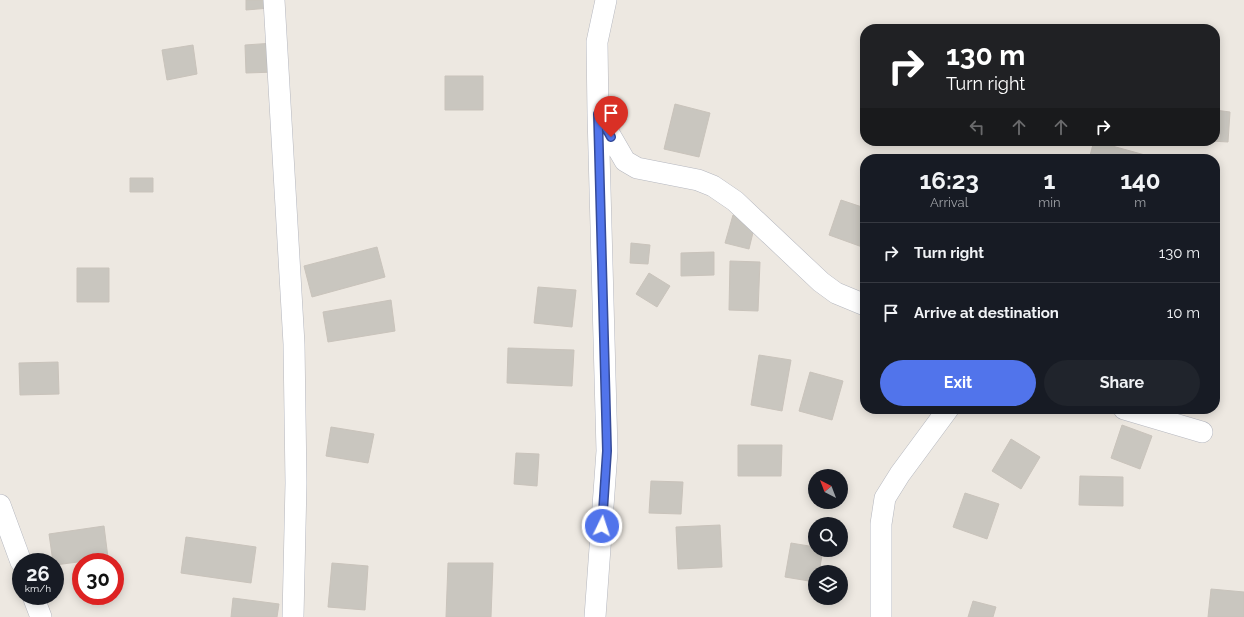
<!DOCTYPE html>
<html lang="en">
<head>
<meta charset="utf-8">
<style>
	:root { --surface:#171b24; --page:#20242c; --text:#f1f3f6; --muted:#9ea1a6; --line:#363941; --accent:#5174eb }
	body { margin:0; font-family:Raleway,sans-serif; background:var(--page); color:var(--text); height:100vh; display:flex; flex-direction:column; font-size:15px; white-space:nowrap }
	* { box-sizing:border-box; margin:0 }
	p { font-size:13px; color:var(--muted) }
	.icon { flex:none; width:22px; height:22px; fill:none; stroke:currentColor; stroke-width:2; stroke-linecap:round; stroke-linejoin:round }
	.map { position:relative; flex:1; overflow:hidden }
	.panel { position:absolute; left:860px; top:154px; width:360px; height:260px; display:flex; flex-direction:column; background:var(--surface); border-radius:16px; box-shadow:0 2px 10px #0003 }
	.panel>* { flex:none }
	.top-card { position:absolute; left:860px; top:24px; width:360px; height:122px; border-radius:16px; box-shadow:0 2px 10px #0003; background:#202124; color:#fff; overflow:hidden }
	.needle { width:26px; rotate:318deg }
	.controls { position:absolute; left:808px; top:469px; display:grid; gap:8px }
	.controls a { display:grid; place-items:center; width:40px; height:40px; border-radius:50%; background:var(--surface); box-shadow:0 2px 10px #0003; font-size:20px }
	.speed { position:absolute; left:12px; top:553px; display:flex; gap:8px; font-size:20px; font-weight:700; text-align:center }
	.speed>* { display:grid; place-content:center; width:52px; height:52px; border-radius:50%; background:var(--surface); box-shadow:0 2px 10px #0003; line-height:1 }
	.speed small { font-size:10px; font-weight:400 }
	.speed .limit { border:6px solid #d22; background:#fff; color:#111 }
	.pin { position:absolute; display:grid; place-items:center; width:34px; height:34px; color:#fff; margin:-41px -17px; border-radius:50% 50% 50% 0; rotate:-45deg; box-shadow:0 0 4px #0007 }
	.pin .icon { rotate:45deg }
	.me { position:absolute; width:44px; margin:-22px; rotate:4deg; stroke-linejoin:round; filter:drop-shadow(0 0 3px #0008) }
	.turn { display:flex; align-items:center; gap:14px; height:84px; padding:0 20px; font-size:18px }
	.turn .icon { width:52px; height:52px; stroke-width:2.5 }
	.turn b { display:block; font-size:28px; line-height:34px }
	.lanes { display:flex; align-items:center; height:38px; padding:0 20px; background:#0003; justify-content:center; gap:20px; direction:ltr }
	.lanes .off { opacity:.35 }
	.eta { display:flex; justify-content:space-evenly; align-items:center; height:68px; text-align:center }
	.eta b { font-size:24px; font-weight:700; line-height:28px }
	.primary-button { display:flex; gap:8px; margin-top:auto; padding:8px 20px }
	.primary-button a { flex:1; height:46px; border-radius:24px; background:var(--accent); color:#fff; font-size:16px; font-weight:700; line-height:46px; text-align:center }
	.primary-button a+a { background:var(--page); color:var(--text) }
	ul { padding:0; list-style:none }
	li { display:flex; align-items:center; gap:12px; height:60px; padding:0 20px; border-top:1px solid var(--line) }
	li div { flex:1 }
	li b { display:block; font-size:15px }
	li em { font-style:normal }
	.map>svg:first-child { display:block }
	.building { fill:#c9c6bf; stroke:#c9c3bb }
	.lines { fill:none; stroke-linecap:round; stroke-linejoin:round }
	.street-casing { stroke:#b5b7bf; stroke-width:22 }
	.street { stroke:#fff; stroke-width:21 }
	.route-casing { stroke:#354b99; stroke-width:10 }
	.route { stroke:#5174eb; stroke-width:7 }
</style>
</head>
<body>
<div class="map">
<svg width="1244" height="617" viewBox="0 0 1244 617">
	<rect width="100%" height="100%" fill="#ede8e1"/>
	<path class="building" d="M246,0H270V8L246,10Z
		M274,43L276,72L246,73L245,45Z
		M193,45L197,74L167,80L162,50Z
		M445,76H483V110H445Z
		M675,104L710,113L699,157L664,149Z
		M1215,110L1230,112L1228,142L1212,141H1215Z
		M1094,141L1145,155L1143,159H1089Z
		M130,178H153V192H130Z
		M841,200L865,208V248L829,235Z
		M733,215L756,220L749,249L725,243Z
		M631,243L650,245L648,264L630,263Z
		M377,247L385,277L312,297L304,266Z
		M714,252V275L681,276V253Z
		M730,261L760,262L758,311L729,310Z
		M77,268H109V302H77Z
		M649,273L670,286L657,307L636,294Z
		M538,287L576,290L572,327L534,323Z
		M391,300L395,331L328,342L323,312Z
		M508,348L574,350L572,386L507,383Z
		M759,355L791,360L782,411L751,405Z
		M58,362L59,394L20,395L19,363Z
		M810,372L843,381L832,420L799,411Z
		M1122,425L1152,436L1140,469L1111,458Z
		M331,427L374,434L368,463L326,456Z
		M1011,439L1040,457L1021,489L992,471Z
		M738,445H782L781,476H738Z
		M516,453L539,454L537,486L514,484Z
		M1080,476L1123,477V506L1079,505Z
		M651,481L683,482L681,514L649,513Z
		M965,493L999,504L987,539L953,527Z
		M720,525L722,567L678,569L676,527Z
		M104,526L108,558L55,565V562H53L49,534Z
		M186,537L256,547L251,583L181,573Z
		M791,543L815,547V550H823L819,572H815V582L785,577Z
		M332,563L368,566L365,610L328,607Z
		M448,563H493L491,617H446Z
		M1211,589L1244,592V617H1208Z
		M233,598L279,604L277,617H231Z
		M973,601L996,607L993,617H968Z"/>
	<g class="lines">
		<defs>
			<path id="street" d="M274,0L294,344L296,483L293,617
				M599,116L625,161L637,168L698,180L713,186L735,201L821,282L836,293L865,305
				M1124,409L1202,432
				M0,505L21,562
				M33,596L41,617
				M595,617L607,451L598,114L597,42L606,0
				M881,617V524L885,498L900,474L948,409"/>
		</defs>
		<use href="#street" class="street-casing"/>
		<use href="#street" class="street"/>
	</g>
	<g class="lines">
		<defs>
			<path id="route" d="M602,526L607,451L598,114L611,137"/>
		</defs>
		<use href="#route" class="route-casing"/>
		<use href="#route" class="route"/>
	</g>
</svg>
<div class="controls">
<a><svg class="needle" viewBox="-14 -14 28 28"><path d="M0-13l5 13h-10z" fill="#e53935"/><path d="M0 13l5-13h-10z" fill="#9ea1a6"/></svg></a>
<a><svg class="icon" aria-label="search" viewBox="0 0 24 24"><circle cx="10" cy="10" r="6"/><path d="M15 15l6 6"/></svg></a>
<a><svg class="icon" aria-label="layers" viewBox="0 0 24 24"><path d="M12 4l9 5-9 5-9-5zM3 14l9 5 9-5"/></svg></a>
</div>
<div class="speed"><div>26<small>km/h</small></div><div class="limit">30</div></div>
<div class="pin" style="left:611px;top:137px;background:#d93025"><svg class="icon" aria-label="arrive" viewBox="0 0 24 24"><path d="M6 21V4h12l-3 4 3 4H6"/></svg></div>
<svg class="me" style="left:602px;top:526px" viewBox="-20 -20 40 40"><circle r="17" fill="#5174eb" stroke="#fff" stroke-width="3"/><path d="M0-11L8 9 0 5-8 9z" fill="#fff"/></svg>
<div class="top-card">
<div class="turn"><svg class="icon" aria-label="right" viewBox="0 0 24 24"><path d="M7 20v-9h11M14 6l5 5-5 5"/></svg><div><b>130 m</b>Turn right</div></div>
<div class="lanes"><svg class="icon off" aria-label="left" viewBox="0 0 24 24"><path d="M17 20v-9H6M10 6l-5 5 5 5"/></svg><svg class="icon off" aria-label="ahead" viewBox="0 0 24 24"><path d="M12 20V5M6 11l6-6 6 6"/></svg><svg class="icon off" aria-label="ahead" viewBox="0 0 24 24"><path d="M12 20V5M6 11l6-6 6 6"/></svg><svg class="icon" aria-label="right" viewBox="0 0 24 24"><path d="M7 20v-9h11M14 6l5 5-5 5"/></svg></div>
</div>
<section class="panel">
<div class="eta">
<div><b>16:23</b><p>Arrival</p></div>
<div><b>1</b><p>min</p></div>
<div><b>140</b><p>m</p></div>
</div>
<ul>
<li><svg class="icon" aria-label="right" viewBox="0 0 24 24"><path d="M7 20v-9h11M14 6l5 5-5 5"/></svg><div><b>Turn right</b></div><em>130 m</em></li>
<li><svg class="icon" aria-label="arrive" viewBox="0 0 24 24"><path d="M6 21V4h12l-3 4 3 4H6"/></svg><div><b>Arrive at destination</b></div><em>10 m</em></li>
</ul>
<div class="primary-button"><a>Exit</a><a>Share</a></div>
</section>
</div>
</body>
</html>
